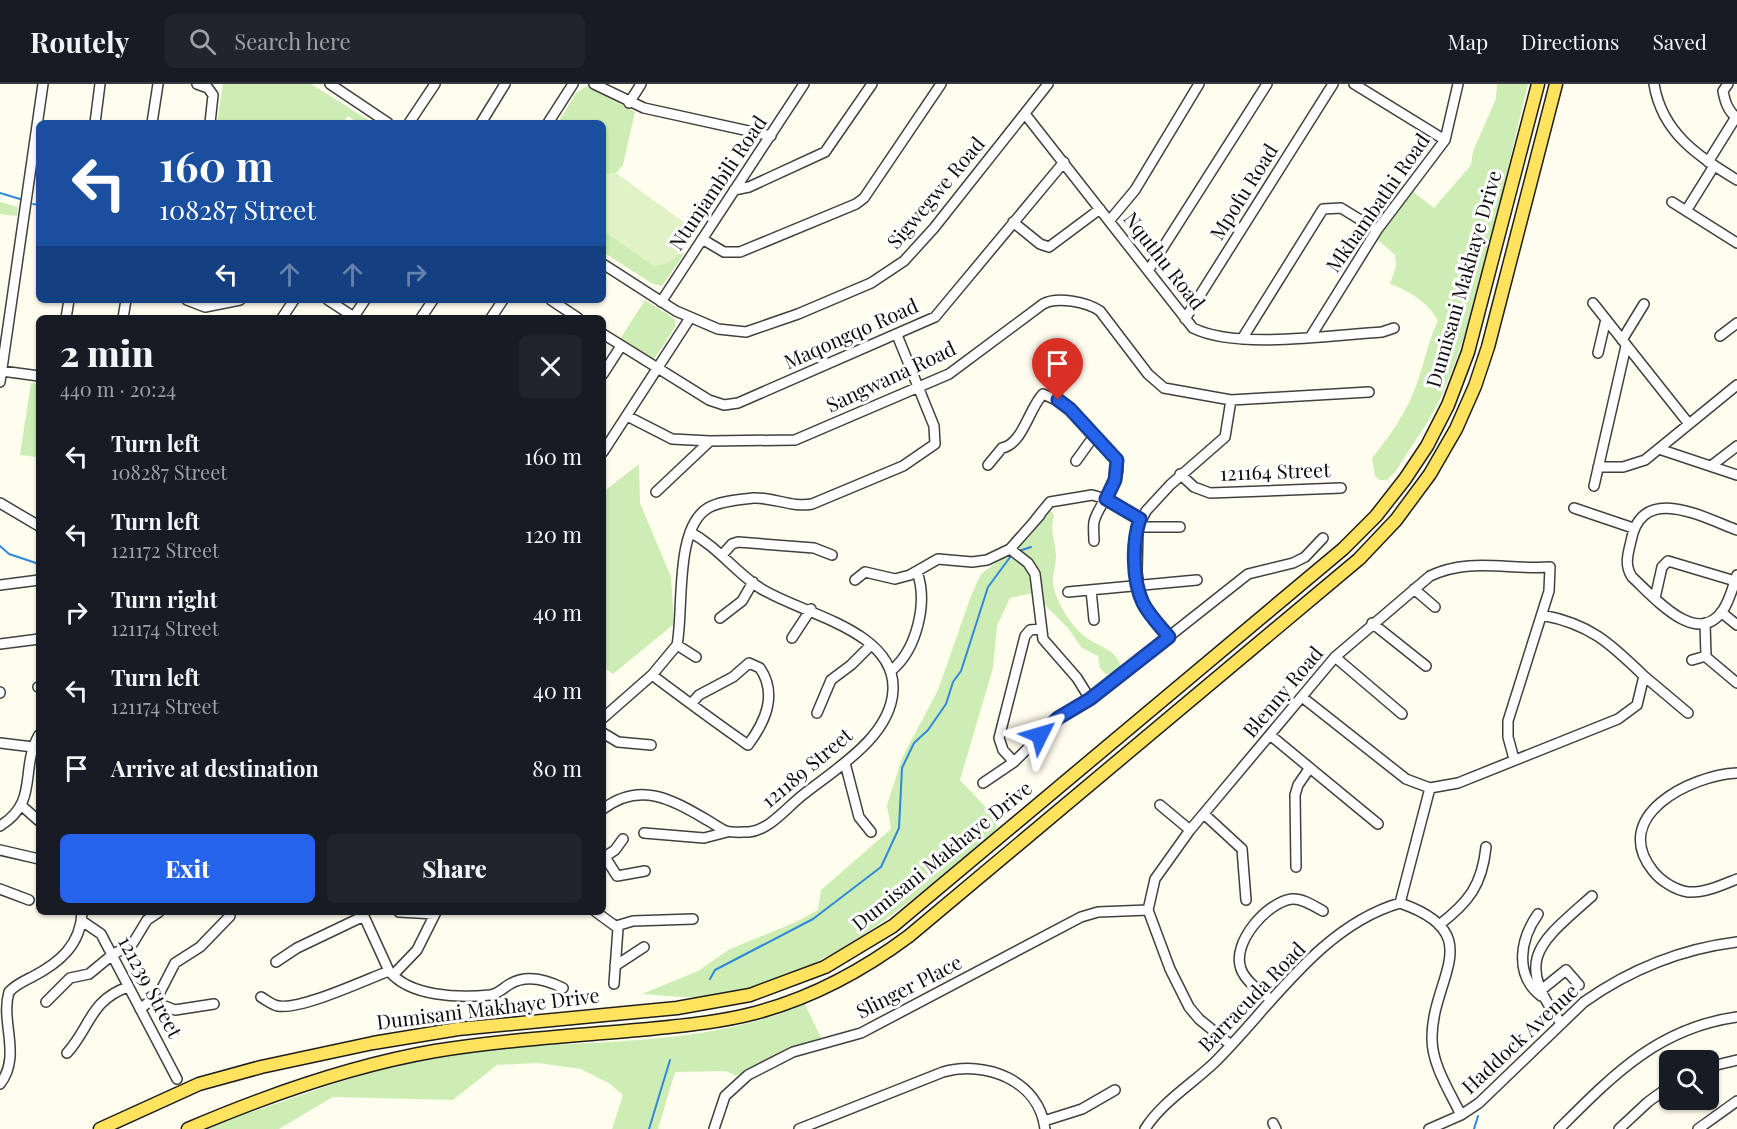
<!DOCTYPE html>
<html lang="en">
<head>
<meta charset="utf-8">
<style>
	:root { --surface:#171b24; --page:#20242c; --text:#f1f3f6; --muted:#9ea1a6; --line:#363941; --accent:#2563eb }
	body { margin:0; font-family:"Playfair Display",serif; background:var(--page); color:var(--text); height:100vh; display:flex; flex-direction:column; font-size:22px; white-space:nowrap }
	* { box-sizing:border-box; margin:0 }
	p { font-size:20px; color:var(--muted) }
	.icon { flex:none; width:33px; height:33px; fill:none; stroke:currentColor; stroke-width:2; stroke-linecap:round; stroke-linejoin:round }
	.map { position:relative; flex:1; overflow:hidden }
	.sheet { position:absolute; left:36px; top:231px; width:570px; height:600px; display:flex; flex-direction:column; background:var(--surface); border-radius:9px; box-shadow:0 2px 4px #0004 }
	.sheet>* { flex:none }
	.top-card { position:absolute; left:36px; top:36px; width:570px; height:183px; border-radius:9px; box-shadow:0 2px 4px #0004; background:#1a4fa0; color:#fff; overflow:hidden }
	.fabs { position:absolute; left:1659px; top:966px; display:grid; gap:12px }
	.fabs a { display:grid; place-items:center; width:60px; height:60px; border-radius:9px; background:var(--surface); box-shadow:0 2px 4px #0004; font-size:30px }
	.pin { position:absolute; display:grid; place-items:center; width:51px; height:51px; color:#fff; margin:-62px -26px; border-radius:50% 50% 50% 0; rotate:-45deg; box-shadow:0 0 6px #0007 }
	.pin .icon { rotate:45deg }
	.me { position:absolute; width:66px; margin:-33px; rotate:50deg; stroke-linejoin:round; filter:drop-shadow(0 0 4px #0008) }
	.turn { display:flex; align-items:center; gap:21px; height:126px; padding:0 24px; font-size:27px }
	.turn .icon { width:78px; height:78px; stroke-width:2.5 }
	.turn b { display:block; font-size:42px; line-height:51px }
	.lanes { display:flex; align-items:center; height:57px; padding:0 24px; background:#0003; justify-content:center; gap:30px; direction:ltr }
	.lanes .off { opacity:.35 }
	.round { display:grid; place-items:center; flex:none; width:63px; height:63px; border-radius:9px; background:var(--page) }
	.headline { display:flex; align-items:center; justify-content:space-between; height:102px; padding:0 24px }
	h1 { font-size:36px; font-weight:800; line-height:45px }
	.button { display:flex; gap:12px; margin-top:auto; padding:12px 24px }
	.button a { flex:1; height:69px; border-radius:9px; background:var(--accent); color:#fff; font-size:24px; font-weight:800; line-height:69px; text-align:center }
	.button a+a { background:var(--page); color:var(--text) }
	ul { padding:0; list-style:none }
	li { display:flex; align-items:center; gap:18px; height:78px; padding:0 24px }
	li div { flex:1 }
	li b { display:block; font-size:22px }
	li em { font-style:normal }
	header { display:flex; align-items:center; gap:36px; box-sizing:border-box; height:84px; padding:0 30px; background:var(--surface); border-bottom:2px solid var(--line) }
	header strong { font-size:28px }
	nav { display:flex; gap:33px; margin-inline-start:auto; font-size:21px }
	.search { width:420px; height:54px; background:var(--page); display:flex; align-items:center; gap:15px; box-sizing:border-box; padding:0 21px; border-radius:9px; color:var(--muted); font-size:22px }
	.map>svg:first-child { display:block }
	.green { fill:#cdedb4 }
	.pitch { fill:#e1f3c6 }
	.lines { fill:none; stroke-linecap:round; stroke-linejoin:round }
	.stream { stroke:#2f88d8; stroke-width:2 }
	.minor-casing { stroke:#404040; stroke-width:12 }
	.major-casing { stroke:#1e1e1e; stroke-width:15 }
	.minor { stroke:#fff; stroke-width:9 }
	.major { stroke:#ffe35e; stroke-width:12 }
	.route-casing { stroke:#184099; stroke-width:15 }
	.route { stroke:#2563eb; stroke-width:10 }
	.labels { text-anchor:middle; stroke-width:6; stroke-linejoin:round; paint-order:stroke }
	.street-label { font-size:20px; fill:#0d0d0d; stroke:#fff }
</style>
</head>
<body>
<header>
<strong>Routely</strong>
<div class="search"><svg class="icon" aria-label="search" viewBox="0 0 24 24"><circle cx="10" cy="10" r="6"/><path d="M15 15l6 6"/></svg>Search here</div>
<nav><a>Map</a><a>Directions</a><a>Saved</a></nav>
</header>
<div class="map">
<svg width="1737" height="1045" viewBox="0 0 1737 1045">
	<rect width="100%" height="100%" fill="#fffdee"/>
	<path class="green" d="M223,0H311L373,39H358L348,32L343,39H217Z
		M1497,0H1528C1502,103 1485,210 1443,309C1431,336 1411,362 1396,387L1387,396H1379L1375,392L1372,374C1390,352 1406,329 1416,302C1424,280 1428,258 1438,236C1427,218 1410,207 1390,200L1396,182L1395,171L1368,147L1402,99L1434,124L1471,81L1473,67L1496,15Z
		M587,2L635,28L623,81L616,89L603,91V39H558L576,9Z
		M0,118L18,123L17,132L0,130Z
		M603,146L654,182L669,178L681,168L684,170L662,202L653,200L603,168Z
		M645,216L675,235V243L653,277L620,255Z
		M31,299L39,300L37,373L20,371Z
		M639,380L640,419L671,493L674,540L613,590L603,583V408Z
		M1052,427L1054,432C1049,446 1056,458 1056,473C1056,482 1052,491 1053,500C1056,518 1072,544 1087,554C1101,564 1116,565 1121,583L1115,589L1106,590L1100,584L1098,572L1082,564L1068,544L1033,509L1010,514L997,542L993,584L960,696L998,736L996,746C905,822 822,901 697,913C680,914 660,911 642,910L698,887L730,865L796,838L818,826L821,806L891,745L887,721L902,674L938,606L971,512L981,490L1027,455L1047,430Z
		M805,920L821,954L796,962L736,992L726,987L675,988L658,1045H612L623,1011L610,1000L581,985L538,979L497,981L453,1016L333,1013L279,1045H205C232,1033 262,1025 290,1015C350,994 407,974 470,967C582,955 700,965 805,920Z"/>
	<path class="pitch" d="M616,89L685,139C692,161 676,180 654,182L603,146V91Z"/>
	<g class="lines">
		<path class="stream" d="M0,109L20,115
			M33,120L39,121
			M0,462L9,470L39,480
			M1019,467L1031,463
			M710,895L715,886L813,835L881,783L899,744L902,684L914,659L928,646L946,620L953,598L961,587L988,503L1011,472
			M649,1045L670,976
			M1474,1045L1478,1032"/>
		<defs>
			<path id="minor" d="M197,0L208,4L213,11L210,39
				M330,0L388,39
				M594,0L644,24L771,52
				M1354,0L1445,56
				M1654,0C1662,49 1698,72 1737,96
				M1728,0L1723,7C1725,18 1728,27 1737,34
				M629,19L641,0
				M1025,30L1193,244C1237,266 1332,251 1382,248L1394,244
				M95,39L100,0
				M152,39L158,0
				M409,39L435,0
				M481,39L505,0
				M548,39L573,0
				M1708,78L1736,33
				M734,106L749,103L825,68L872,0
				M1672,118L1737,159
				M1686,127L1714,82
				M1110,136L1135,106L1199,0
				M1013,138L1040,160L1049,163L1100,125
				M702,155L724,168H740L856,120L864,114L941,0
				M603,180L676,227L718,245L746,248L798,230L871,199L904,177L934,144L1048,0
				M1148,187L1267,0
				M187,216L205,223L240,216
				M328,216L354,233
				M551,216L578,234
				M661,218L804,0
				M1593,219L1689,340
				M66,234L69,216
				M123,234L126,216
				M282,234L294,216
				M353,234L365,216
				M421,234L433,216
				M491,234L503,216
				M1185,235L1333,0
				M603,250L709,316L724,321L738,319L935,233L1064,78
				M1311,252L1377,146L1445,56L1458,0
				M1720,252L1737,239
				M1242,255L1323,125L1341,124L1377,146
				M1622,256L1644,220
				M1598,269L1606,235
				M2,287L39,292
				M603,290L621,262
				M0,298L43,0
				M627,332L672,355L710,357L795,356L949,290L1043,220C1057,212 1087,218 1100,227L1148,290L1164,304L1231,316L1369,308
				M1659,365L1737,391
				M603,368L690,234
				M1076,377L1094,352
				M988,381L1002,364C1023,360 1029,324 1043,310L1065,320L1114,372C1128,395 1099,416 1094,438C1093,443 1094,451 1094,457
				M1711,382L1737,362
				M1598,383H1623L1645,376L1737,301
				M1180,390L1194,403L1210,409L1341,404
				M1594,402L1626,262
				M656,408L710,357
				M0,419L39,442
				M1574,424L1633,444
				M1036,435L1050,418L1092,411L1106,415L1140,435
				M1138,443H1180
				M1737,446C1702,433 1642,399 1631,457C1628,470 1624,481 1632,493C1653,512 1697,565 1723,526C1730,516 1733,502 1737,491
				M1010,465L1028,479L1035,490L1043,555L1077,594L1090,615
				M723,470L732,460L738,458L814,464L832,471
				M855,496L865,488L895,495L910,491L938,475L972,478L987,476L1010,465L1040,431
				M0,501L39,496
				M1414,505L1435,523
				M1091,506L1094,536
				M1068,508L1197,496
				M1655,514L1662,483L1668,477L1735,497
				M1721,528L1737,541
				M720,534L742,517L753,498
				M1372,539L1426,582
				M1705,539L1706,573L1737,599
				M1169,553L1147,525L1140,510L1137,488L1138,443L1146,427L1170,401L1225,353L1231,316
				M792,554L811,525
				M0,560L39,555
				M677,561C684,526 674,444 708,424C720,417 739,416 753,414C774,413 792,424 812,420L903,382L935,360L934,342L897,251
				M1335,573L1402,630
				M1692,576L1706,572
				M892,586C917,565 928,518 917,488
				M652,591C684,615 715,638 748,661C765,638 778,611 760,584L749,579L733,593L699,611L691,620
				M1644,592L1688,629
				M38,603H39
				M0,609V608
				M1302,613L1406,695L1430,704L1458,699L1618,635L1637,621L1644,592C1610,559 1590,540 1542,531
				M817,629L831,596L851,581L871,561
				M603,634L652,591L677,561L696,573
				M603,649L618,658L651,661
				M1270,651L1378,740
				M0,659L33,663
				M1014,678L1003,666L999,654L1025,552L1030,546L1040,545
				M845,679L859,733L871,748
				M1737,689C1691,691 1609,732 1653,787C1661,797 1675,806 1688,808C1705,809 1722,801 1737,795
				M983,699L1014,678L1058,634L1090,615L1248,490L1293,479L1305,473L1323,454
				M1160,721L1190,746
				M22,722L39,737
				M603,725C640,697 671,715 707,736C713,739 720,745 726,747C733,749 742,748 749,748C770,746 788,722 804,710C837,684 891,652 893,606C896,544 795,529 757,502C733,485 716,462 690,448
				M1204,730L1242,765L1246,816
				M0,742C40,717 19,686 39,651
				M644,749L704,754L727,748
				M0,766L39,775
				M605,773L617,792L645,787
				M603,774L615,766L623,755
				M1296,783L1295,711L1298,701L1309,685
				M0,805L29,816
				M1400,819L1430,704
				M362,828L389,887C410,913 459,914 490,911C498,910 503,904 510,900C527,890 547,896 563,904
				M399,828L435,830
				M596,828L618,844L614,900
				M1538,830C1520,855 1514,891 1541,912
				M82,837L101,850L177,995
				M1439,841C1469,818 1482,801 1486,763
				M616,842L633,837L693,835
				M276,878L297,864L364,832
				M615,882L644,863
				M393,891L417,866L436,828
				M1540,907L1566,886L1579,901
				M261,913C266,916 272,921 278,922C301,926 365,896 389,887
				M1270,915C1260,907 1246,898 1241,885C1231,859 1267,818 1292,815C1302,814 1314,822 1323,827
				M152,917L175,926L214,920
				M46,918L70,894L89,890L112,871L133,859L147,836L159,828
				M140,925L159,910L175,879L200,863L230,832
				M1561,939C1512,874 1541,858 1592,812
				M1231,961L1199,935L1189,923L1170,885L1148,826L1155,795L1190,746L1335,573L1430,492C1469,473 1508,486 1550,483L1549,507L1508,637V653L1514,675
				M67,969C90,944 90,916 128,903
				M1708,983L1737,976
				M0,1000C22,972 0,938 9,908C15,901 24,897 32,893C59,879 81,861 82,828
				M1044,1037L1082,1025L1115,1006
				M1273,1039L1276,1045
				M714,1045L725,1012L748,991L793,968L861,949L1081,833L1098,828L1148,826
				M799,1045L943,988C985,976 1039,996 1045,1045
				M1145,1045C1161,1019 1192,1000 1214,979C1270,924 1320,842 1400,819C1490,850 1431,894 1432,955C1432,981 1450,1008 1461,1031
				M1429,1045L1461,1031L1479,1019L1584,918C1631,885 1680,865 1737,858
				M1559,1045C1613,991 1658,944 1737,933
				M1619,1045L1648,1018L1670,1002
				M1698,1045L1737,1017"/>
			<path id="major" d="M100,1045L199,1000L261,983L373,959L458,945L677,924L750,911L825,883L893,842L1343,465L1376,432L1405,395L1427,362L1448,321L1468,268L1538,0
				M188,1045C263,1013 354,981 435,967C502,956 571,952 638,946C678,942 717,939 755,929C812,914 862,887 909,852L1359,475L1396,436L1430,390L1456,345L1475,302L1488,263L1556,0"/>
		</defs>
		<use href="#minor" class="minor-casing"/>
		<use href="#major" class="major-casing"/>
		<use href="#minor" class="minor"/>
		<use href="#major" class="major"/>
	</g>
	<g class="lines">
		<defs>
			<path id="route" d="M1040,651L1058,634L1090,615L1169,553C1160,542 1149,531 1143,519C1132,496 1132,458 1140,435L1106,415L1115,396L1117,376L1070,325L1058,316"/>
		</defs>
		<use href="#route" class="route-casing"/>
		<use href="#route" class="route"/>
	</g>
	<g class="labels">
		<g class="street-label">
			<text transform="translate(718 99) rotate(-56)" y="7">Ntunjambili Road</text>
			<text transform="translate(1244 108) rotate(-58)" y="7">Mpofu Road</text>
			<text transform="translate(936 109) rotate(-50)" y="7">Sigwegwe Road</text>
			<text transform="translate(1378 119) rotate(-55)" y="7">Mkhambathi Road</text>
			<text transform="translate(1164 177) rotate(52)" y="7">Nquthu Road</text>
			<text transform="translate(1464 195) rotate(-74)" y="7">Dumisani Makhaye Drive</text>
			<text transform="translate(851 250) rotate(-24)" y="7">Maqongqo Road</text>
			<text transform="translate(891 293) rotate(-25)" y="7">Sangwana Road</text>
			<text transform="translate(1275 388) rotate(-2)" y="7">121164 Street</text>
			<text transform="translate(1283 608) rotate(-50)" y="7">Blenny Road</text>
			<text transform="translate(807 684) rotate(-40)" y="7">121189 Street</text>
			<text transform="translate(942 772) rotate(-39)" y="7">Dumisani Makhaye Drive</text>
			<text transform="translate(150 903) rotate(62)" y="7">121239 Street</text>
			<text transform="translate(909 903) rotate(-27)" y="7">Slinger Place</text>
			<text transform="translate(1252 913) rotate(-46)" y="7">Barracuda Road</text>
			<text transform="translate(488 925) rotate(-7)" y="7">Dumisani Makhaye Drive</text>
			<text transform="translate(1520 955) rotate(-43)" y="7">Haddock Avenue</text>
		</g>
	</g>
</svg>
<div class="fabs">
<a><svg class="icon" aria-label="search" viewBox="0 0 24 24"><circle cx="10" cy="10" r="6"/><path d="M15 15l6 6"/></svg></a>
</div>
<div class="pin" style="left:1058px;top:316px;background:#d93025"><svg class="icon" aria-label="arrive" viewBox="0 0 24 24"><path d="M6 21V4h12l-3 4 3 4H6"/></svg></div>
<svg class="me" style="left:1040px;top:651px" viewBox="-20 -20 40 40"><path d="M0-17L14 15 0 8-14 15z" fill="#2563eb" stroke="#fff" stroke-width="4"/></svg>
<div class="top-card">
<div class="turn"><svg class="icon" aria-label="left" viewBox="0 0 24 24"><path d="M17 20v-9H6M10 6l-5 5 5 5"/></svg><div><b>160 m</b>108287 Street</div></div>
<div class="lanes"><svg class="icon" aria-label="left" viewBox="0 0 24 24"><path d="M17 20v-9H6M10 6l-5 5 5 5"/></svg><svg class="icon off" aria-label="ahead" viewBox="0 0 24 24"><path d="M12 20V5M6 11l6-6 6 6"/></svg><svg class="icon off" aria-label="ahead" viewBox="0 0 24 24"><path d="M12 20V5M6 11l6-6 6 6"/></svg><svg class="icon off" aria-label="right" viewBox="0 0 24 24"><path d="M7 20v-9h11M14 6l5 5-5 5"/></svg></div>
</div>
<section class="sheet">
<div class="headline"><div><h1>2 min</h1><p>440 m · 20:24</p></div><a class="round"><svg class="icon" aria-label="close" viewBox="0 0 24 24"><path d="M6 6l12 12M18 6L6 18"/></svg></a></div>
<ul>
<li><svg class="icon" aria-label="left" viewBox="0 0 24 24"><path d="M17 20v-9H6M10 6l-5 5 5 5"/></svg><div><b>Turn left</b><p>108287 Street</p></div><em>160 m</em></li>
<li><svg class="icon" aria-label="left" viewBox="0 0 24 24"><path d="M17 20v-9H6M10 6l-5 5 5 5"/></svg><div><b>Turn left</b><p>121172 Street</p></div><em>120 m</em></li>
<li><svg class="icon" aria-label="right" viewBox="0 0 24 24"><path d="M7 20v-9h11M14 6l5 5-5 5"/></svg><div><b>Turn right</b><p>121174 Street</p></div><em>40 m</em></li>
<li><svg class="icon" aria-label="left" viewBox="0 0 24 24"><path d="M17 20v-9H6M10 6l-5 5 5 5"/></svg><div><b>Turn left</b><p>121174 Street</p></div><em>40 m</em></li>
<li><svg class="icon" aria-label="arrive" viewBox="0 0 24 24"><path d="M6 21V4h12l-3 4 3 4H6"/></svg><div><b>Arrive at destination</b></div><em>80 m</em></li>
</ul>
<div class="button"><a>Exit</a><a>Share</a></div>
</section>
</div>
</body>
</html>
